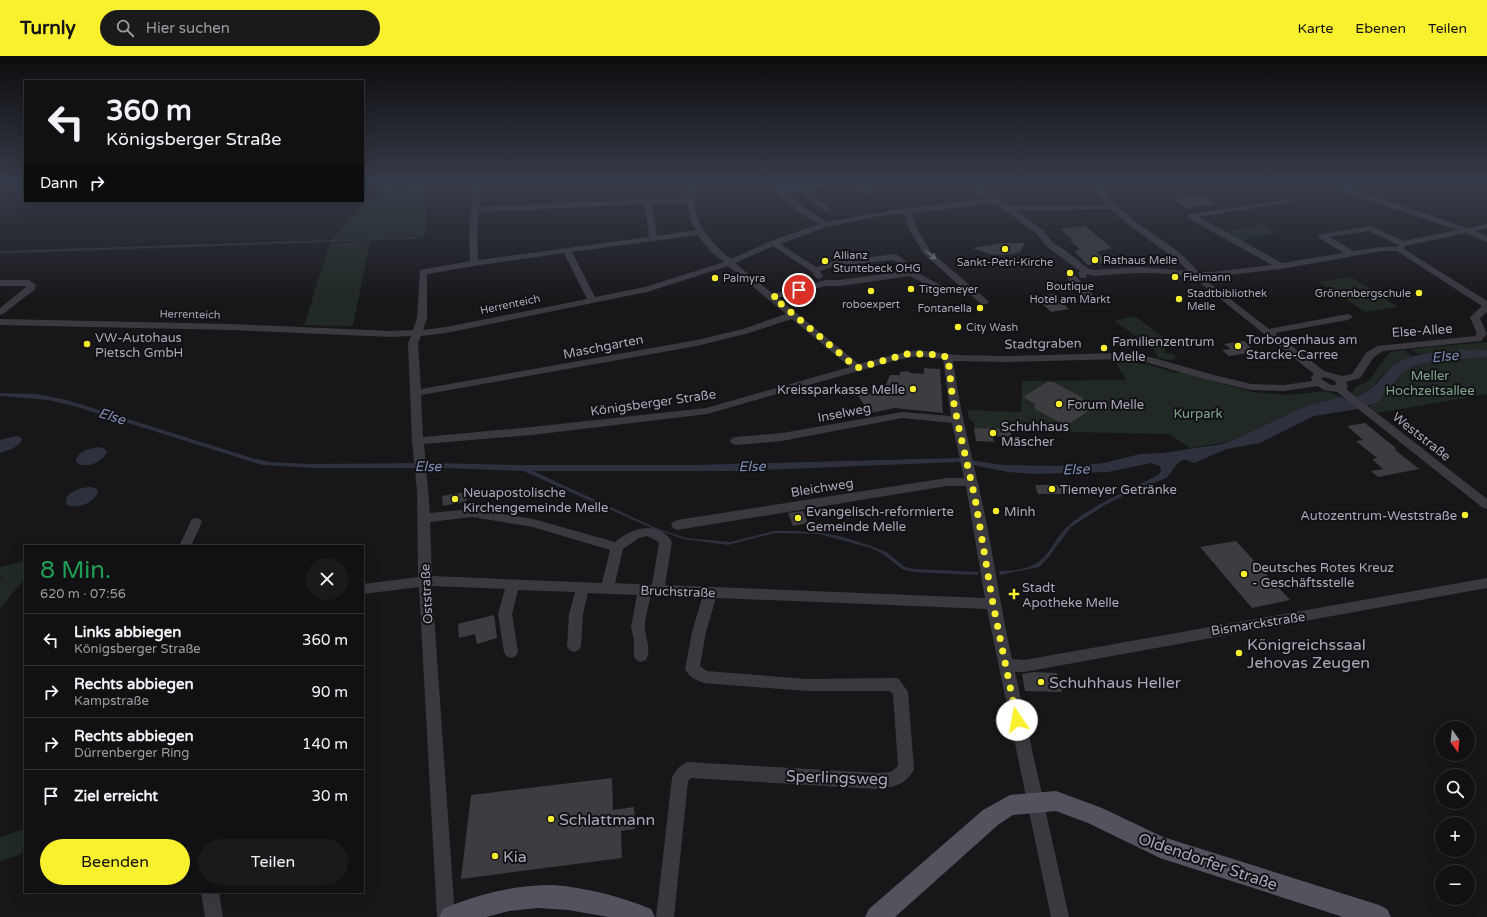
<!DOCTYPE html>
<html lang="de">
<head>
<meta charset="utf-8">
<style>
	:root { --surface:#111113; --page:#1a1a1c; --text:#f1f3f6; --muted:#9c9da0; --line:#303133; --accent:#f9f02e }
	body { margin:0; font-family:"Varela Round",sans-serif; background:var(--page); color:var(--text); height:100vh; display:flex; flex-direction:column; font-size:15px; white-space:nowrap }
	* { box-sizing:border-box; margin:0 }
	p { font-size:13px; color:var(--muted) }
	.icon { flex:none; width:22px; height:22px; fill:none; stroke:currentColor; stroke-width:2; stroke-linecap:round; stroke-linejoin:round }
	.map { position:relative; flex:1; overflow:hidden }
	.side { position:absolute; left:24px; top:489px; width:340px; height:348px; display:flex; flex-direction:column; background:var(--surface); border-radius:0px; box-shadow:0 4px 16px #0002,0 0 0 1px var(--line) }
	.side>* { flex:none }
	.hud { position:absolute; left:24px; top:24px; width:340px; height:122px; border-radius:0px; box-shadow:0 4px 16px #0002,0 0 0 1px var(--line); background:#111113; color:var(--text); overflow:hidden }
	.needle { width:26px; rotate:165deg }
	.tools { position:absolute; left:1435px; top:665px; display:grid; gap:8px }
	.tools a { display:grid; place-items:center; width:40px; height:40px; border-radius:50%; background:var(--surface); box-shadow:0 4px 16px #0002,0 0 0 1px var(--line); font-size:20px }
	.pin { position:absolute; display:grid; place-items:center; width:34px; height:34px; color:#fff; margin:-17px; border:2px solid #fff; border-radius:50%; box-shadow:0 1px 4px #0007 }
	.me { position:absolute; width:44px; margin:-22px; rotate:348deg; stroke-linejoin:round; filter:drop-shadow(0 0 3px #0008) }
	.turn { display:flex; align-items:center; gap:14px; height:84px; padding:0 16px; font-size:18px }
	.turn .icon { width:52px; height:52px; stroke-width:2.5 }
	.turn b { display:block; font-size:28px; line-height:34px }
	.then { display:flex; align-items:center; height:38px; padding:0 16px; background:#0003; gap:8px; font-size:15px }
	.round { display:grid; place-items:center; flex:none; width:42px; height:42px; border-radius:21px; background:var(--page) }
	.summary { display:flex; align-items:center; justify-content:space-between; height:68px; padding:0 16px }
	h1 { font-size:24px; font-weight:600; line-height:30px; color:#1e9e55 }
	.cta { display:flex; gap:8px; margin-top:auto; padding:8px 16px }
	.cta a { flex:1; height:46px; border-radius:24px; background:var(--accent); color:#111; font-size:16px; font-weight:600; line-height:46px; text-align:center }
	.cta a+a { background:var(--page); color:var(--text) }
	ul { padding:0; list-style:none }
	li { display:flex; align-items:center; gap:12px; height:52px; padding:0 16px; border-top:1px solid var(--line) }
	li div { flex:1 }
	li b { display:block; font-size:15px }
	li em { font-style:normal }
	header { display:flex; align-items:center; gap:24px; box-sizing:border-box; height:56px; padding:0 20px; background:var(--accent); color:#111 }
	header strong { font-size:19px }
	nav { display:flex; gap:22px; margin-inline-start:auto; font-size:14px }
	.search { width:280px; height:36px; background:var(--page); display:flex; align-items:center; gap:10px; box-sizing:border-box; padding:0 14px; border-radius:22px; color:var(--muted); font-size:15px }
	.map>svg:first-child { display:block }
	.green { fill:#202924 }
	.water { fill:#2c313d }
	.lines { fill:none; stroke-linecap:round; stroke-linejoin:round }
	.stream { stroke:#2c313d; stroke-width:1.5 }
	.building { fill:#3c3c41 }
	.minor { fill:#3a3940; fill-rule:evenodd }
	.major { fill:#54535d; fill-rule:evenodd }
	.oneway { stroke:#7c7c89 }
	.route { stroke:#f9f02e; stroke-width:7; stroke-dasharray:0 12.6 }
	.poi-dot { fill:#f9f02e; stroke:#121214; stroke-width:1.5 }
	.labels { text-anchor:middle; stroke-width:4; stroke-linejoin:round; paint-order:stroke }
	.far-poi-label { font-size:11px; fill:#a8a8b9; stroke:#121214; text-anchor:start }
	.far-street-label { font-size:11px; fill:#a8a8b9; stroke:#121214 }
	.street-label { font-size:13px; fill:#a8a8b9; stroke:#121214 }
	.poi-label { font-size:13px; fill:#a8a8b9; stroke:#121214; text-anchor:start }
	.park-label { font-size:13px; fill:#7ea58c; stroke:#121214 }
	.water-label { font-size:14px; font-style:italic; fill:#7e8bb5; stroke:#121214 }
	.near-poi-label { font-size:16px; fill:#a8a8b9; stroke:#121214; text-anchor:start }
	.near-street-label { font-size:16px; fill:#a8a8b9; stroke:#121214 }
</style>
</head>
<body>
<header>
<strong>Turnly</strong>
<div class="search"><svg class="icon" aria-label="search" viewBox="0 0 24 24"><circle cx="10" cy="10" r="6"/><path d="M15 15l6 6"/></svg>Hier suchen</div>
<nav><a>Karte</a><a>Ebenen</a><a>Teilen</a></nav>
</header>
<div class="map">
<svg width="1487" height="861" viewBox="0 0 1487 861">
	<rect width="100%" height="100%" fill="#171719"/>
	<path class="green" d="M397,130L427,133L425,181L328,186L0,198V195L331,184L380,132H395Z
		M1261,168L1275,177L1253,181L1241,186L1224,176Z
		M370,185L353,270L304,269L330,187Z
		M1351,221L1398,251L1365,256L1319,226Z
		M1135,260L1173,288L1166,290L1165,297L1175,299V303L1169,304L1158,302L1154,293L1114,265Z
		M1487,286V294L1418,298L1411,293Z
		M1405,294L1412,300L1397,307L1381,321L1373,331L1357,340L1352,338L1355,331L1369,325L1384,303L1390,296Z
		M1465,301H1487V338L1378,357L1369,350C1386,343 1388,330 1401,318C1418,302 1444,304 1465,301Z
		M1114,304L1150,309L1175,317L1181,316L1252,336L1287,339L1326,335L1341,341L1308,349L1231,385L1191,392L1168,378L1024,375L974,372V366L969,364L967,354L1021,356L1022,325L1126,324Z
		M25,505V522L0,553V523L3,521H0V511Z
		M25,773V781L21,798L0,806V781Z"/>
	<path class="water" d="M1487,294V301L1434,305L1411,311L1401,318L1378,346L1358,353L1314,360L1260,387L1226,393L1195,407C1192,407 1190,405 1186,404C1178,402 1171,419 1166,422L1127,438L1105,449L1071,471L1047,503L1039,511L1000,519L999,515C1010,515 1025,514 1035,508C1050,500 1056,480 1069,469C1093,448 1131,434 1159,418L1161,415L1160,410L1151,407L1108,416L1034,418L1008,416L958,406L739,415H533L656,472L686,482L730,486L774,475H797L820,477L840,480L874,491L886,496L905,511L914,513L978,516V519L913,516L902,513L883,498L871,492L819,478L775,477L728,489L683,483L647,470L523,415L445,412H316L262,409L77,351L49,344L0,340V337L36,338L67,344L252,402L270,406L310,408L430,407L521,409H693L957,402L1003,409L1073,410L1104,407L1140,398L1163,397L1222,388L1231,385L1308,349L1341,341C1350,346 1365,337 1372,332C1381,325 1387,312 1399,306C1417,295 1465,293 1487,294Z
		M16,380L22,382L21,386L14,392L0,397V384Z
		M100,391L106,394L107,396C103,406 85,414 76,406C77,395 91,392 100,391Z
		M91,431L97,433L98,435C95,447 78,453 67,449C61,437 82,431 91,431Z"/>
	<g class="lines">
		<path class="stream" d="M0,196L418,182"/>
	</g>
	<path class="building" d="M864,128L874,136L864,138L854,129Z
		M1203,140L1216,148L1186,152L1173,143Z
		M1085,170L1112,192L1096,196L1108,206L1088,209L1075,196L1080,193L1070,185L1073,184L1060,173Z
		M1002,187H1025L1020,196L1004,199L989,198L972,192Z
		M1072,216L1087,232L1094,240L1084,242L1075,235L1065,218Z
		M1053,238L1069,253L1051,256L1035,241Z
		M1244,285L1251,291L1248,292L1249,297L1229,300L1222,294L1231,293L1224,288Z
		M924,312L940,313L943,357L895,352L870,357L856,337L882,338L890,319H900V316L909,315V317L924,318Z
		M1047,326H1053L1082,341L1087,356L1066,370L1035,353V348L1023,341Z
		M1365,367L1397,393H1394L1419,413L1378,421L1371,415L1383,413L1372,403L1377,402L1356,385L1363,384L1347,370Z
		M974,372L1009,373L1012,381L993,380L994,386L976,385Z
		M1035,429H1066L1069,438H1038Z
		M466,436L467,445L443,450L442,440Z
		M803,455L808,467L793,470L788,457Z
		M1236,485L1290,544L1252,552L1200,491Z
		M494,559L497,582L477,588L475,578L459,582L458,568Z
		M1034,616L1057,617L1062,636L1025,635L1022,618Z
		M612,722L613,754L634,751L635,773L621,775L622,802L461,823L471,739Z"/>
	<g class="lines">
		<path class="minor" d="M475,127H483L480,151L687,142L690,127H697C688,160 706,183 731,203L771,185L819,168L799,156L766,127H774L781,133L823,127H840L810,134L814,139L829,151L830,153L826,155L808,143L803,135L786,137L805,152L826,166L906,152L987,143L963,127C981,127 993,143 1009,150L1107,149L1093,127H1100C1124,170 1171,180 1198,216H1211L1272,209L1188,162V158H1191L1294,142V146H1291L1199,161L1282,207L1344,197L1319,182L1318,180L1322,178L1370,170L1403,185L1458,174L1341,135L1331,127H1340L1347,131L1467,172L1487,168V172L1476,175L1487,181V186L1466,177L1405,190L1404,193L1487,245V256L1480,262L1487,278L1481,285L1383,295L1374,301L1360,322L1346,326L1348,330L1346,333L1487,443V453L1483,452L1337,336L1324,334L1317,330L1284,335L1251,334L1208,324L1149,307L1123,303L1006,306L953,305C959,351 971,396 981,441C993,495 1000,549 1012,603L1024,604L1487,522V532L1024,616H1015L1069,861H1051L987,553L716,542L706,576L700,610L707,615L807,623L894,622L899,623L908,636L914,713C907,729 893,731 877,733L691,722L688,725L674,861H656L672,722C675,714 680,709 688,706L877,717L891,716L898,710L893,638L890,635H807L704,627C697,625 688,620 685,613L692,576L702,542L651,539C649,549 645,560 645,570C645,582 652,593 646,604L641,606L636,604L634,600V584L631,571L637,539L588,537L583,558L581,590L579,594L574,596L569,594L567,590L569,558L575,536L518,534L512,558L518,596L516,600L511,602L506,600L504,596L498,558L505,533L432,530L455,861H437L419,531L363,538V528L418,521L417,435L412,385L408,287L411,280L391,281L231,274L0,269V263L231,268L391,275L413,274L417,262L420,214L470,205L469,173ZM687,146L690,163L696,174L657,180L652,148ZM991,147L1005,154L1038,179L1047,191L1080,215L1078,217L1080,222H1086L1087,218L1094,220C1127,217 1160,215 1193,221L1314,318L1311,321L1312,325L1284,329L1251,328L1214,319L1150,301L1123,297L1006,300L957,299L918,294L896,298L859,308L778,242L826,230H840L910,220L942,237L965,234L981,248H987L989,246L987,244L930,195L916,171L912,157ZM645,148L649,181L478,204L477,173L479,156ZM1111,153L1125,166L1179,206L1188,215L1141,211L1094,214L1089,213L1062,192L1053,187L1044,175L1016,154ZM905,157L908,171L924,198L960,230L946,232L914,215L908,207L896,198L835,205L816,211L780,188L827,171L879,160ZM1369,175L1398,189L1397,191H1382L1353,195L1330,181ZM698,179L710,195L724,206L645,231L595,241L572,196ZM773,190L812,216L816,222L819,223L823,220L820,215L836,210L894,204L905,215L840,224H826L773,238L735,207ZM1382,195H1397L1482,250L1470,261L1477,278L1475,280L1377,290L1366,297L1352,318L1342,320L1324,315L1275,277L1348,264L1353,261L1351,259L1348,258L1269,273L1203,222L1281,213ZM564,197L587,243L446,271L423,274L427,262V218L474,210ZM728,210L786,258L743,273L697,284L421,333L418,287L421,280L446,277L647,236ZM792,263L850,311L706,352L532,371L423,381L421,339L697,290L749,277ZM918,300L943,303L951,360L902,356L782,377L736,381L732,382L730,385L732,388L736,389L782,385L902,362L952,367L964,422H947L677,464L673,466L671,469L673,472L677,474L947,430H966L985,542L665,529L672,486C659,463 631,472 615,486L533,463L472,453L430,457L424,388L532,379L707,358L897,304ZM1324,321L1334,324L1337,329H1331L1321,323ZM472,461L533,471L610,494L602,527L432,520L430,466ZM647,480L655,484L659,487L652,529L615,527L623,493L639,482Z
			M0,224H29L36,229L34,234L3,258L0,259V252L27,230H0Z
			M196,462L200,463L202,466L191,490H179L192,463Z
			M201,836H219L223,861H205Z"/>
		<path class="major" d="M1056,735L1102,752L1163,781L1379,849L1387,853L1391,861H1343L1160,802L1088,767L1056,755L1013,759L999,768L895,861H865L869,853L983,754L1010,739Z
			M553,829C588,832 619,840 651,853L655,861H609L568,854L538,852L509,855L486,861H439L443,853C478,838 515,829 553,829Z"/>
	</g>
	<defs><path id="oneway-shaft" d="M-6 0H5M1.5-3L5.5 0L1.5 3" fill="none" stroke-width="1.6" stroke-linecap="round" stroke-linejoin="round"/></defs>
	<use class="oneway" href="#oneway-shaft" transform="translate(931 199) rotate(42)"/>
	<linearGradient id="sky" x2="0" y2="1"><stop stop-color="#0d0d0e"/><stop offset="0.51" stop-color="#363c49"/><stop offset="1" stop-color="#363c49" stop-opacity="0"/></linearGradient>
	<rect width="1487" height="248" fill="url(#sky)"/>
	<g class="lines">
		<path class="route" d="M799,234L773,241L857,312L907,298H929L948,301L952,338L958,368L975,442L993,548L1017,664"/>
	</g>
	<g class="poi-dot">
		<circle cx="1005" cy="193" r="4"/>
		<circle cx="1095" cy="204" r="4"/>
		<circle cx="825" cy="205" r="4"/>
		<circle cx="1070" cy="217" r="4"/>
		<circle cx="1175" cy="221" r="4"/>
		<circle cx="715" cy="222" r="4"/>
		<circle cx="911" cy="233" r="4"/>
		<circle cx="871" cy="235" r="4"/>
		<circle cx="1419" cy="237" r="4"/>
		<circle cx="1179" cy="243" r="4"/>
		<circle cx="980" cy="252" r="4"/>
		<circle cx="958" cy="271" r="4"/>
		<circle cx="87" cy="288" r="4"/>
		<circle cx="1238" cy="290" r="4"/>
		<circle cx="1104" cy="292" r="4"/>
		<circle cx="913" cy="333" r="4"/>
		<circle cx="1059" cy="348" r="4"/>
		<circle cx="993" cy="377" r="4"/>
		<circle cx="1052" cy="433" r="4"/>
		<circle cx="455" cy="443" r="4"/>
		<circle cx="996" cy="455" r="4"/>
		<circle cx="1465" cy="459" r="4"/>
		<circle cx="798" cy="462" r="4"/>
		<circle cx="1244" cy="518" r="4"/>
		<path d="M1012 532h4v4h4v4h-4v4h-4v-4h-4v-4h4z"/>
		<circle cx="1239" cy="597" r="4"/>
		<circle cx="1041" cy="626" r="4"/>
		<circle cx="551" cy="763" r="4"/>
		<circle cx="495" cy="800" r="4"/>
	</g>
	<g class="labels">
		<g class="far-poi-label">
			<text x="833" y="203">Allianz<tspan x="833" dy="13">Stuntebeck OHG</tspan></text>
			<text x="1103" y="208">Rathaus Melle</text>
			<text x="1005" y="210" text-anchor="middle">Sankt-Petri-Kirche</text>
			<text x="1183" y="225">Fielmann</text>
			<text x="723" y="226">Palmyra</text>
			<text x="1070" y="234" text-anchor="middle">Boutique<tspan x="1070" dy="13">Hotel am Markt</tspan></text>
			<text x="919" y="237">Titgemeyer</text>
			<text x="1187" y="241">Stadtbibliothek<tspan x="1187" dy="13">Melle</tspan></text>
			<text x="1411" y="241" text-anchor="end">Grönenbergschule</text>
			<text x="871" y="252" text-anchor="middle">roboexpert</text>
			<text x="972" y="256" text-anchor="end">Fontanella</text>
			<text x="966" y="275">City Wash</text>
		</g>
		<g class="far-street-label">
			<text transform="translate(510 248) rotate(-12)" y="4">Herrenteich</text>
			<text transform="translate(190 258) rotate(1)" y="4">Herrenteich</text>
		</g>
		<g class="street-label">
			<text transform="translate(1422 274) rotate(-4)" y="5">Else-Allee</text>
			<text transform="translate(1043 287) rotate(-1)" y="5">Stadtgraben</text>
			<text transform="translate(603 290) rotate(-11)" y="5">Maschgarten</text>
			<text transform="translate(653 346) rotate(-8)" y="5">Königsberger Straße</text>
			<text transform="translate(844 356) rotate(-11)" y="5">Inselweg</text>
			<text transform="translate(1422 380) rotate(38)" y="5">Weststraße</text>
			<text transform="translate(822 431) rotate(-9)" y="5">Bleichweg</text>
			<text transform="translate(678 535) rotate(2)" y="5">Bruchstraße</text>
			<text transform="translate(426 538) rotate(-93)" y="5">Oststraße</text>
			<text transform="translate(1258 567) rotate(-9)" y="5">Bismarckstraße</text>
		</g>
		<g class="poi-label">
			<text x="95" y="286">VW-Autohaus<tspan x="95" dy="15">Pietsch GmbH</tspan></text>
			<text x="1246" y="288">Torbogenhaus am<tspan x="1246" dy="15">Starcke-Carree</tspan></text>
			<text x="1112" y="290">Familienzentrum<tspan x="1112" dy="15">Melle</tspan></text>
			<text x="905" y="338" text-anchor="end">Kreissparkasse Melle</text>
			<text x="1067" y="353">Forum Melle</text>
			<text x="1001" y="375">Schuhhaus<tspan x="1001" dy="15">Mäscher</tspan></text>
			<text x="1060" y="438">Tiemeyer Getränke</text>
			<text x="463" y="441">Neuapostolische<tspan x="463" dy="15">Kirchengemeinde Melle</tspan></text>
			<text x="806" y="460">Evangelisch-reformierte<tspan x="806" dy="15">Gemeinde Melle</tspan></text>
			<text x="1004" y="460">Minh</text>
			<text x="1457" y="464" text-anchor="end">Autozentrum-Weststraße</text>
			<text x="1252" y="516">Deutsches Rotes Kreuz<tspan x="1252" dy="15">- Geschäftsstelle</tspan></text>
			<text x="1022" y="536">Stadt<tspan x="1022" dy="15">Apotheke Melle</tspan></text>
		</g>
		<g class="park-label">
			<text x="1430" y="324">Meller<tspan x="1430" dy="15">Hochzeitsallee</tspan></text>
			<text x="1198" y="362">Kurpark</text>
		</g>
		<g class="water-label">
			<text transform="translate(1445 300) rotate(-6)" y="5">Else</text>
			<text transform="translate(112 360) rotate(17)" y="5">Else</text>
			<text x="428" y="415">Else</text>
			<text transform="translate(752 410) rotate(-1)" y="5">Else</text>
			<text transform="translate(1076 413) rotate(-2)" y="5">Else</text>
		</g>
		<g class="near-poi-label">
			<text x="1247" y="594">Königreichssaal<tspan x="1247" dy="18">Jehovas Zeugen</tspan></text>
			<text x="1049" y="632">Schuhhaus Heller</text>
			<text x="559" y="769">Schlattmann</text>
			<text x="503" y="806">Kia</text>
		</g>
		<g class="near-street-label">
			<text transform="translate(837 721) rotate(2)" y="6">Sperlingsweg</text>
			<text transform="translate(1208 805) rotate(19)" y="6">Oldendorfer Straße</text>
		</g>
	</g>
</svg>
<div class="tools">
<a><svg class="needle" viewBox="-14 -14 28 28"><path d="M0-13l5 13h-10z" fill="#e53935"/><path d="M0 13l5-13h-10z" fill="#9c9da0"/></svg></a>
<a><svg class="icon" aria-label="search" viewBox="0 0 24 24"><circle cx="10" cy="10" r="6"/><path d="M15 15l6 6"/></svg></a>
<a>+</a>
<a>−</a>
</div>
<div class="pin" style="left:799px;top:234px;background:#d93025"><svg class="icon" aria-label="arrive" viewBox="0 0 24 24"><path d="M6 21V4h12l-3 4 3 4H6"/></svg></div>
<svg class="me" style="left:1017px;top:664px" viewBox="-20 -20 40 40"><circle r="19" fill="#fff"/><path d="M0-13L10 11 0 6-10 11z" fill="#f9f02e"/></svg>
<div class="hud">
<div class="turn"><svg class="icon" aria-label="left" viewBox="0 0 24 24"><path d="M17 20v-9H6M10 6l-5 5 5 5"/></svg><div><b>360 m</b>Königsberger Straße</div></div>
<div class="then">Dann<svg class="icon" aria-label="right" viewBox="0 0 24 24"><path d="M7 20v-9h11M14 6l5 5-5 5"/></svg></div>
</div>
<section class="side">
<div class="summary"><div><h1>8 Min.</h1><p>620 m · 07:56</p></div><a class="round"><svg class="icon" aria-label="close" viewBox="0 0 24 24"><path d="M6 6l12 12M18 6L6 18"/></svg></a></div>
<ul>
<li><svg class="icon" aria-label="left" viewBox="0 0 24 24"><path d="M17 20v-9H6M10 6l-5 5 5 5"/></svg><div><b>Links abbiegen</b><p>Königsberger Straße</p></div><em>360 m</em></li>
<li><svg class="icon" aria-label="right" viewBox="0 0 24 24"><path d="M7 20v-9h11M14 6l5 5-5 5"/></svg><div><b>Rechts abbiegen</b><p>Kampstraße</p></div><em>90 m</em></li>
<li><svg class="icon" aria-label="right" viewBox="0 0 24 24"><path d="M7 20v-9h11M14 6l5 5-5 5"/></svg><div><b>Rechts abbiegen</b><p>Dürrenberger Ring</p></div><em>140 m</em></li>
<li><svg class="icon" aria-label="arrive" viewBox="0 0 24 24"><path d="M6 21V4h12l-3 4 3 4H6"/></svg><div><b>Ziel erreicht</b></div><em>30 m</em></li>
</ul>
<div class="cta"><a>Beenden</a><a>Teilen</a></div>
</section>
</div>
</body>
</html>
